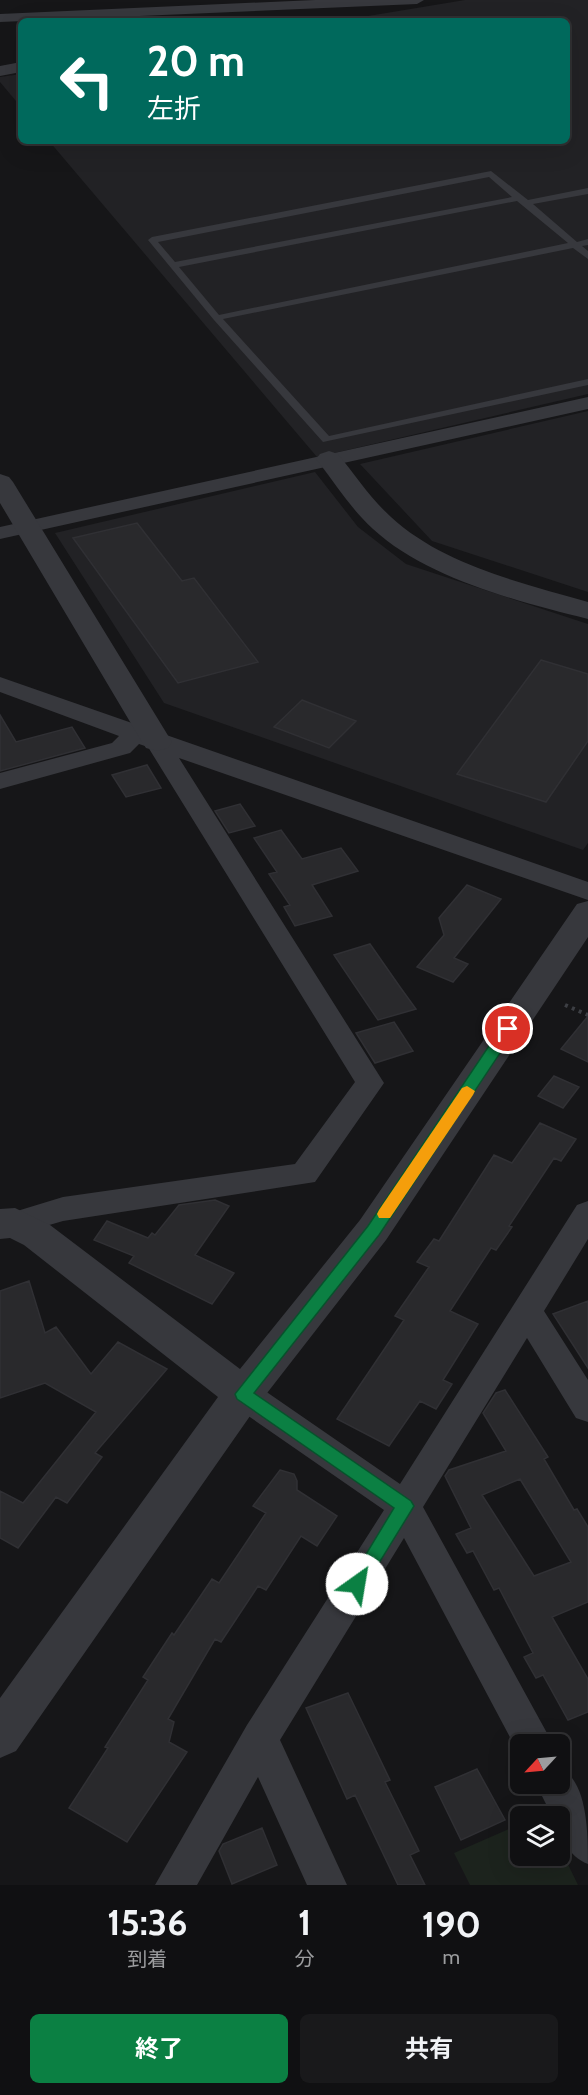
<!DOCTYPE html>
<html lang="ja">
<head>
<meta charset="utf-8">
<style>
	:root { --surface:#101012; --page:#19191b; --text:#f1f3f6; --muted:#9c9d9f; --line:#303032; --accent:#0b8043 }
	body { margin:0; font-family:Cabin,"Noto Sans JP",sans-serif; background:var(--page); color:var(--text); height:100vh; display:flex; flex-direction:column; font-size:22px; white-space:nowrap }
	* { box-sizing:border-box; margin:0 }
	p { font-size:20px; color:var(--muted) }
	.icon { flex:none; width:33px; height:33px; fill:none; stroke:currentColor; stroke-width:2; stroke-linecap:round; stroke-linejoin:round }
	.map { position:relative; height:1885px; overflow:hidden }
	.side { display:flex; flex-direction:column; background:var(--surface); flex:1 }
	.side>* { flex:none }
	.top-card { position:absolute; left:18px; top:18px; width:552px; height:126px; border-radius:9px; box-shadow:0 6px 24px #0002,0 0 0 2px var(--line); background:#00695c; color:#fff; overflow:hidden }
	.needle { width:39px; rotate:244deg }
	.buttons { position:absolute; left:510px; top:1734px; display:grid; gap:12px }
	.buttons a { display:grid; place-items:center; width:60px; height:60px; border-radius:9px; background:var(--surface); box-shadow:0 6px 24px #0002,0 0 0 2px var(--line); font-size:30px }
	.pin { position:absolute; display:grid; place-items:center; width:51px; height:51px; color:#fff; margin:-26px; border:3px solid #fff; border-radius:50%; box-shadow:0 2px 6px #0007 }
	.me { position:absolute; width:66px; margin:-33px; rotate:32deg; stroke-linejoin:round; filter:drop-shadow(0 0 4px #0008) }
	.turn { display:flex; align-items:center; gap:21px; height:126px; padding:0 30px; font-size:27px }
	.turn .icon { width:78px; height:78px; stroke-width:2.5 }
	.turn b { display:block; font-size:42px; line-height:51px }
	.eta { display:flex; justify-content:space-evenly; align-items:center; height:102px; text-align:center }
	.eta b { font-size:36px; font-weight:700; line-height:42px }
	.button { display:flex; gap:12px; margin-top:auto; padding:12px 30px }
	.button a { flex:1; height:69px; border-radius:9px; background:var(--accent); color:#fff; font-size:24px; font-weight:700; line-height:69px; text-align:center }
	.button a+a { background:var(--page); color:var(--text) }
	.map>svg:first-child { display:block }
	.built { fill:#222225 }
	.green { fill:#1c231d }
	.building { fill:#29292c; stroke:#303034; stroke-width:1.5; fill-rule:evenodd }
	.lines { fill:none; stroke-linecap:round; stroke-linejoin:round }
	.path { stroke:#3d3f44; stroke-width:4; stroke-dasharray:3 4.5; stroke-linecap:butt }
	.service { fill:#37383d; fill-rule:evenodd }
	.minor { fill:#37383d; fill-rule:evenodd }
	.tertiary { fill:#37383d; fill-rule:evenodd }
	.route { fill:#0b8043; stroke:#07532c; stroke-width:1.5 }
	.slow { fill:#f59e0b }
</style>
</head>
<body>
<div class="map">
<svg width="588" height="1885" viewBox="0 0 588 1885">
	<rect width="100%" height="100%" fill="#161618"/>
	<path class="built" d="M465,0H588V394L317,457L49,141H567V21H338Z
		M21,74V107L0,82V77Z
		M588,411V592L432,541L360,464Z
		M315,472L358,527L406,564L588,624V843L583,850L164,703L55,533Z"/>
	<path class="green" d="M520,1824V1856H560V1848L578,1885H470L454,1853Z"/>
	<path class="building" d="M137,523L182,581L194,578L258,662L178,683L73,538Z
		M541,660L588,674V741L546,802L457,774Z
		M302,700L356,721L329,748L274,727Z
		M0,715L16,742L72,727L85,748L0,771Z
		M147,765L161,788L126,797L112,775Z
		M240,804L255,826L229,833L215,811Z
		M281,830L302,859L341,848L358,871L312,885L332,916L295,926L284,907L290,905L269,874L277,872L254,838Z
		M467,885L501,899L454,958L468,964L453,982L417,967L444,935L439,918Z
		M370,944L400,987L416,1009L378,1020L334,955Z
		M588,1016V1062L561,1049Z
		M394,1022L413,1051L375,1063L356,1033Z
		M554,1076L579,1087L563,1108L538,1096Z
		M540,1123L576,1139L561,1161L554,1158L509,1226L512,1227L496,1250L491,1248L450,1311L478,1324L443,1380L452,1384L436,1409L420,1401L389,1446L337,1419L404,1320L395,1316L429,1267L417,1262L434,1239L439,1241L494,1155L512,1163Z
		M215,1200L229,1206L195,1255L234,1273L212,1304L129,1263L134,1256L94,1240L107,1221L148,1238L152,1233L155,1235L179,1205Z
		M29,1281L45,1333L56,1327L91,1374L118,1342L167,1369L95,1453L102,1457L67,1503L56,1497L18,1548L0,1538V1491L23,1503L96,1412L45,1383L0,1398V1291Z
		M588,1301V1368L553,1314Z
		M505,1390L548,1457L544,1459L574,1510L577,1509L588,1527V1602L552,1617L588,1679V1712L568,1720L543,1675L536,1678L524,1657L533,1653L499,1588L494,1590L473,1551L467,1553L456,1534L471,1528L445,1476L449,1470L506,1451L483,1413L496,1393ZM520,1479L571,1562L534,1576L482,1495Z
		M280,1470L294,1474L297,1481V1490L337,1516L317,1546L301,1536L266,1590L258,1586L221,1642L215,1639L168,1719L174,1722L169,1742L187,1752L127,1842L69,1808L108,1748L105,1747L148,1680L143,1677L172,1633L174,1635L212,1579L219,1583L266,1513L253,1506Z
		M348,1693L390,1780L385,1782L419,1851L410,1855L425,1885H398L355,1795L347,1799L306,1708Z
		M477,1769L505,1820L461,1840L435,1787Z
		M262,1828L277,1865L232,1884L219,1851L223,1844Z"/>
	<g class="lines">
		<path class="path" d="M565,1005L588,1015"/>
		<path class="service" d="M491,171L528,200L588,188V194L533,204L577,242L588,239V245L582,246L588,251V259L573,248L223,319L329,436L588,379V385L323,442L214,320L148,240L152,237ZM489,177L512,197L175,262L158,242ZM517,201L568,243L219,315L179,267Z"/>
		<path class="minor" d="M315,0H424L417,4L0,22V14Z
			M21,62V72L0,76V66Z
			M588,397V409L0,539V527Z
			M0,677L588,882V900L179,758L384,1083L315,1182L63,1221L15,1235L4,1231L0,1224L4,1215L63,1197L295,1164L355,1082L148,747L139,744L130,753L0,789V773L112,743L119,736L0,692Z
			M588,1201V1239L544,1311L588,1380V1422L576,1418L527,1338L423,1507L553,1744H520V1756L404,1538L280,1740L347,1885H307L258,1777L197,1885H155L247,1725L384,1510L231,1404L227,1394L231,1384L243,1380L255,1384L400,1484L577,1205Z
			M560,1768C588,1781 588,1835 588,1864C568,1856 560,1838 560,1816H552L536,1784H560Z"/>
		<path class="tertiary" d="M329,451L338,454C355,475 371,499 391,517C443,565 522,583 588,602V619C519,602 426,578 373,529C352,510 337,486 320,464L316,459L320,454Z
			M0,474L9,477L13,482L172,742L168,748L157,751L146,748L142,742L0,503Z
			M588,901V937L386,1240L257,1406L16,1751L0,1758V1698L218,1397L24,1245L10,1238L0,1239V1209L15,1208L50,1225L240,1369L360,1220L577,904Z"/>
	</g>
	<path class="route" d="M508,1023L514,1025V1032L379,1235L254,1393L411,1501L414,1506L411,1511L363,1589L357,1592L350,1589L348,1584L394,1508L237,1399L235,1394L368,1226L503,1025Z"/>
	<path class="slow" d="M467,1086L475,1091L473,1095L390,1218H379L377,1214L379,1210L462,1088Z"/>
</svg>
<div class="buttons">
<a><svg class="needle" viewBox="-14 -14 28 28"><path d="M0-13l5 13h-10z" fill="#e53935"/><path d="M0 13l5-13h-10z" fill="#9c9d9f"/></svg></a>
<a><svg class="icon" aria-label="layers" viewBox="0 0 24 24"><path d="M12 4l9 5-9 5-9-5zM3 14l9 5 9-5"/></svg></a>
</div>
<div class="pin" style="left:508px;top:1029px;background:#d93025"><svg class="icon" aria-label="arrive" viewBox="0 0 24 24"><path d="M6 21V4h12l-3 4 3 4H6"/></svg></div>
<svg class="me" style="left:357px;top:1584px" viewBox="-20 -20 40 40"><circle r="19" fill="#fff"/><path d="M0-13L10 11 0 6-10 11z" fill="#0b8043"/></svg>
<div class="top-card">
<div class="turn"><svg class="icon" aria-label="left" viewBox="0 0 24 24"><path d="M17 20v-9H6M10 6l-5 5 5 5"/></svg><div><b>20 m</b>左折</div></div>
</div>
</div>
<section class="side">
<div class="eta">
<div><b>15:36</b><p>到着</p></div>
<div><b>1</b><p>分</p></div>
<div><b>190</b><p>m</p></div>
</div>
<div class="button"><a>終了</a><a>共有</a></div>
</section>
</body>
</html>
